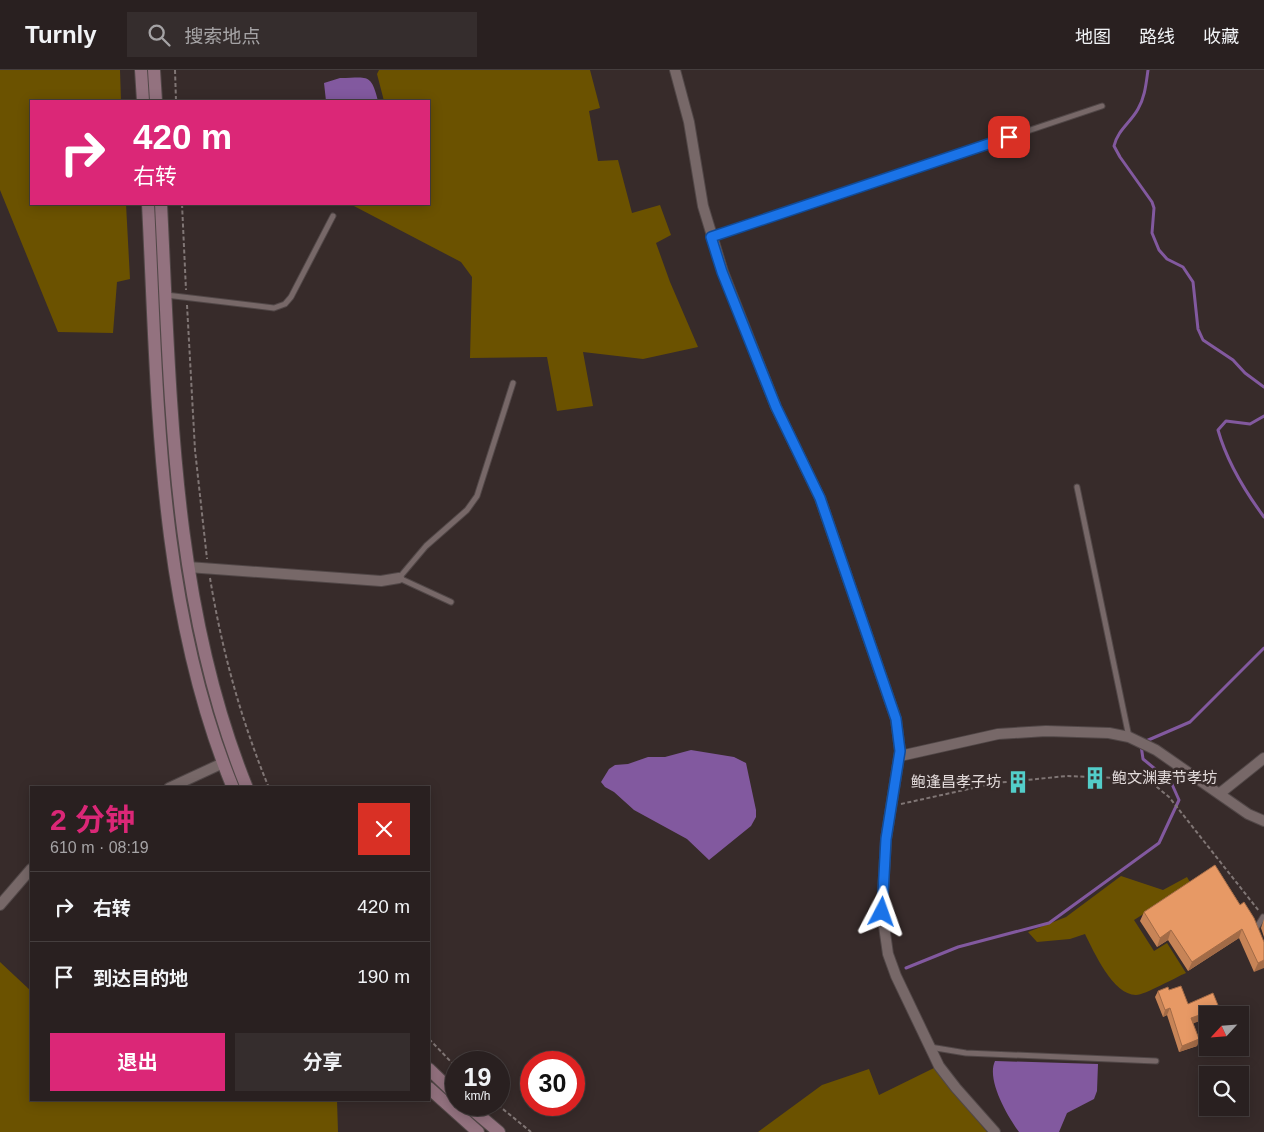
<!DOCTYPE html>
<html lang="zh">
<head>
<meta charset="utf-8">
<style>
	:root { --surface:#292020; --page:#352d2d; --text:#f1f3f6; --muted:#a5a3a5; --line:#453e3e; --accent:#db2777 }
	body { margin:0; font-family:Helvetica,"Noto Sans SC",sans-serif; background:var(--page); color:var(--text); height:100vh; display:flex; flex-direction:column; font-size:19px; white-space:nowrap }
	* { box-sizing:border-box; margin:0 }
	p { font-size:16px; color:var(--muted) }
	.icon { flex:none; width:28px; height:28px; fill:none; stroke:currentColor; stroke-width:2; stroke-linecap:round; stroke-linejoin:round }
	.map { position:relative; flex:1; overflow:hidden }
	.side { position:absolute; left:30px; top:716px; width:400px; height:315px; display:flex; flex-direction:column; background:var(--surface); border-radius:0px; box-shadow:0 2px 12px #0003,0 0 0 1px var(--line) }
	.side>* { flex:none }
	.top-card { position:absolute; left:30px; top:30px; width:400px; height:105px; border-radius:0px; box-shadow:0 2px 12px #0003,0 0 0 1px var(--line); background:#db2777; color:#fff; overflow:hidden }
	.needle { width:32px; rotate:244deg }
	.controls { position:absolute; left:1199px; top:936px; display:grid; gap:10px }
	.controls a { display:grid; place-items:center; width:50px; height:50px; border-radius:0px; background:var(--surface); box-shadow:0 2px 12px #0003,0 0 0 1px var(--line); font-size:25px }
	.speed { position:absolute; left:445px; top:981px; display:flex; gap:10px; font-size:25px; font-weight:700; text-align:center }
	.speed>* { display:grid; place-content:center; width:65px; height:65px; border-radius:50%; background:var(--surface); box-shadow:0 2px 12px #0003,0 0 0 1px var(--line); line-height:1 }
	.speed small { font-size:12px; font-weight:400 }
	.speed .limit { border:8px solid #d22; background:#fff; color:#111 }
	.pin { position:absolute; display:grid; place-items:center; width:42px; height:42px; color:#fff; margin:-21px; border-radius:10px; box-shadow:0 2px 8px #0006 }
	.me { position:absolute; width:55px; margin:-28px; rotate:4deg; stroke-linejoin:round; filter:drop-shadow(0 0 4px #0008) }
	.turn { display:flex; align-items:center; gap:18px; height:105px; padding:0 20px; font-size:22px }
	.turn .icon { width:65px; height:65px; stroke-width:2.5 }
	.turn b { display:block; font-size:35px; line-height:42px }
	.round { display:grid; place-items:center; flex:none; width:52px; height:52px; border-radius:0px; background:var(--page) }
	.head { display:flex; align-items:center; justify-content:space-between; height:85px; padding:0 20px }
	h1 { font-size:30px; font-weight:700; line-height:38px; color:var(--accent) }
	.button { display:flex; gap:10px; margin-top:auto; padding:10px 20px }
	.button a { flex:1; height:58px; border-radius:0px; background:var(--accent); color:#fff; font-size:20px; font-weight:700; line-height:58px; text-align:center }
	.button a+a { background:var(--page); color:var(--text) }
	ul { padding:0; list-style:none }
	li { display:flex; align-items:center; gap:15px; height:70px; padding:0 20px; border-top:1px solid var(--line) }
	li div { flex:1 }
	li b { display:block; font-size:19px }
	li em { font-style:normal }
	header { display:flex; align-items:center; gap:30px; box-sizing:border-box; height:70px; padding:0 25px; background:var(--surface); border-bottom:1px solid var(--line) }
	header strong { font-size:24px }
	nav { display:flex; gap:28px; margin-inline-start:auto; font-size:18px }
	.search { width:350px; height:45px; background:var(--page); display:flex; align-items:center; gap:12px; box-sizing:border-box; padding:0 18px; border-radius:0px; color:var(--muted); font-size:19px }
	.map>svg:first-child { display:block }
	.forest { fill:#6b5200 }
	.water { fill:#82599f }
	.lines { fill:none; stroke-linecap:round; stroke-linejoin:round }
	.stream { stroke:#82599f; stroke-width:3 }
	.lane-casing { stroke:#514747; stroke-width:7 }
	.street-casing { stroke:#514747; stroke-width:12 }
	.secondary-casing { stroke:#514747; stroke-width:14 }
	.path { stroke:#807675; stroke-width:2; stroke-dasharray:4 2.5; stroke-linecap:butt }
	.lane { stroke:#776868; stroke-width:5 }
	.street { stroke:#776868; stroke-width:10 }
	.secondary { stroke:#93727f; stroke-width:12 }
	.wall { fill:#c78457 }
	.shaded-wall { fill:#a26b47 }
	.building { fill:#e79965; stroke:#a26b47 }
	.route-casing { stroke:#114b97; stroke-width:12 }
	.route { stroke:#1a73e8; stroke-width:9 }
	.labels { text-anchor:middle; stroke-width:5; stroke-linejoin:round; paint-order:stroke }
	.poi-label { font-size:15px; fill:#e3dbdb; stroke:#372b2a; text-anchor:start }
</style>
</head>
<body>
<header>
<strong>Turnly</strong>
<div class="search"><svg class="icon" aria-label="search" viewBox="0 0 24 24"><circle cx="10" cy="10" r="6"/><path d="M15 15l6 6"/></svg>搜索地点</div>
<nav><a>地图</a><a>路线</a><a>收藏</a></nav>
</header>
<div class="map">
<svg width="1264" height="1062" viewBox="0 0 1264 1062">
	<rect width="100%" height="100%" fill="#372b2a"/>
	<path class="forest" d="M0,0H120L121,31H31V134H126L130,209L117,212L113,263L58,262L0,120Z
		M379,0H590L600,38L589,41L598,91L618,90L632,143L660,135L671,165L656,173L670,212L698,277L643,289L583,282L593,336L557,341L547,287L470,288L472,207L461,192L352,135L429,134V31H384L377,4Z
		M1121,806L1163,820L1187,807L1191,814L1134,850L1154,881L1167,873L1186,903C1176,907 1145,925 1136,925C1113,925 1094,882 1085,864L1070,869L1037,872L1028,862L1066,847Z
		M0,892L31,921V1030H337L338,1062H0Z
		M934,998L987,1062H758L822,1015L869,999L879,1025Z"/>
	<path class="water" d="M340,8C367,8 371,2 378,31H326L324,13Z
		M691,680L734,687L746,693L756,740V747L751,756L709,790L687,769L634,740L614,722L605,717L601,712L609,699L615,695L628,694L648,687H665Z
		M995,991L1098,994L1097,1021L1094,1029L1067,1043L1059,1062H1019C1008,1047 986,1010 995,991Z"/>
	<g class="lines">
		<path class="stream" d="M1148,0C1146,14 1145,27 1138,39C1131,52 1117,61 1114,76L1120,87L1152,132L1154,138L1152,163L1159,180L1167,189L1183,197L1193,212L1198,259L1203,270L1233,290L1245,303L1264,317
			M1264,346L1250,354L1226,351L1218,360C1227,392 1244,420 1264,447
			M1146,671L1190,652L1264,578
			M906,898L958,877L1049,853L1159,773L1179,730L1171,712L1143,689L1141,675"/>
		<defs>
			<path id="lane" d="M711,167L1102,36
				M166,225L274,238L285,234L291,227L333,146
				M1077,417L1129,667
				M451,532L399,508L426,476L467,440L477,426L513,313
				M1255,860L1263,847
				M930,977L966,983L1156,991"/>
			<path id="street" d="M675,0L689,52L703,136L723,202L776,337L820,428L896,649L900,681L886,769L882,842L888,884L896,906L939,996L956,1018L995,1062
				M188,497L381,511L399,508
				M900,686L998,664L1046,661L1109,663L1129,667L1156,680L1248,744L1264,751
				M169,718L223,693
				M1219,724L1264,688
				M0,835L31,799"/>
			<path id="secondary" d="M141,0L143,31
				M154,0L156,31
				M148,134C158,329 157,533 233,718
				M161,134C171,330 172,533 247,718
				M429,999L456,1025
				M429,1018L478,1062
				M467,1035L499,1062"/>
		</defs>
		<use href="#lane" class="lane-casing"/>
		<use href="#street" class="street-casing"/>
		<use href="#secondary" class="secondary-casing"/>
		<path class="path" d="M175,0L176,31
			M182,134L186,220
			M187,235L195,380L207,489
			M210,508C222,581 241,650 269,718
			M901,734L996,713L1067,706L1119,708L1152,713L1169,727L1259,841
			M429,969L456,997
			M498,1035L531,1062"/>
		<use href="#lane" class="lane"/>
		<use href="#street" class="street"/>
		<use href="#secondary" class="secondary"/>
	</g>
	<path class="wall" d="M1215,795L1263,871L1264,890L1254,902L1239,868L1188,901L1168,870L1157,877L1140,851L1144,842Z
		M1264,849V867L1261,858Z
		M1169,920L1188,934L1222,945H1208V954L1205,949L1193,953L1199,969L1197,976L1179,982L1167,945L1163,947L1155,927L1158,921Z"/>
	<path class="shaded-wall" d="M1242,859L1239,868L1188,901L1192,892Z
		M1171,860L1168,870L1157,877L1160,868Z
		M1264,890V898L1254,902L1258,893Z
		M1170,938L1167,945L1163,947L1165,940Z
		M1208,942L1205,949L1189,955L1191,948Z
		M1199,969L1197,976L1179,982L1182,976Z"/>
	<path class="building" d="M1215,795L1240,835L1244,832L1254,848L1264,872V890L1258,893L1242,859L1192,892L1171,860L1160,868L1144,842Z
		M1181,916L1188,934L1213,923L1222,945H1209L1208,942L1191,948L1199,969L1182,976L1170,938L1165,940L1158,921L1168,917L1169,920Z"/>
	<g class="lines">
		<defs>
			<path id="route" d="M882,842L886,769L900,681L896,649L820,428L776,337L722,202L711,167L1009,67"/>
		</defs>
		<use href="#route" class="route-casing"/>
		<use href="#route" class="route"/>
	</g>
	<defs>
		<symbol id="building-bare" viewBox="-9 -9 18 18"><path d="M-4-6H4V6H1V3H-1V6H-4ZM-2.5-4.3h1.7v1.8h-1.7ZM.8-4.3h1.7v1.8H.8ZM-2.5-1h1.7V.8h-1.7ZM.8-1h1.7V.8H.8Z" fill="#53cdc9" stroke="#372b2a" stroke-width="2.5" paint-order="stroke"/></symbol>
	</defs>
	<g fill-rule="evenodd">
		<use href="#building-bare" x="1079" y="692" width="32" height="32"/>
		<use href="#building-bare" x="1002" y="696" width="32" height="32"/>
	</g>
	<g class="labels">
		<g class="poi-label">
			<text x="1112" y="713">鲍文渊妻节孝坊</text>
			<text x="1001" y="717" text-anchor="end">鲍逢昌孝子坊</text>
		</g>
	</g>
</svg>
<div class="controls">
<a><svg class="needle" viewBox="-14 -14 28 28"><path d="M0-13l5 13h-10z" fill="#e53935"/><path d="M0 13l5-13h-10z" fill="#a5a3a5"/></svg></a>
<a><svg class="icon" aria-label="search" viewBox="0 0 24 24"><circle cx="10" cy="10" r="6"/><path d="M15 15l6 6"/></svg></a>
</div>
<div class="speed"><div>19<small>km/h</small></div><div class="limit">30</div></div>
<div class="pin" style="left:1009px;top:67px;background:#d93025"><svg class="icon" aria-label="arrive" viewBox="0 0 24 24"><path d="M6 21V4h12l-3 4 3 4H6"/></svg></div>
<svg class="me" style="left:882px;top:842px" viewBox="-20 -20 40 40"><path d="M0-17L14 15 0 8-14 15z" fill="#1a73e8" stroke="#fff" stroke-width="4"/></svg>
<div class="top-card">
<div class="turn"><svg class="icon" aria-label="right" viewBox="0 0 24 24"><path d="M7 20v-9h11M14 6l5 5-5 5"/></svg><div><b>420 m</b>右转</div></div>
</div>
<section class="side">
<div class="head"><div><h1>2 分钟</h1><p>610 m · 08:19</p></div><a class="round" style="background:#d93025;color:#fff"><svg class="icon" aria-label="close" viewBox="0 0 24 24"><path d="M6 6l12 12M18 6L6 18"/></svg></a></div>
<ul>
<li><svg class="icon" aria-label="right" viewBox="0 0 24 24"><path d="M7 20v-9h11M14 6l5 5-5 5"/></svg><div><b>右转</b></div><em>420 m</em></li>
<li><svg class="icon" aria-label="arrive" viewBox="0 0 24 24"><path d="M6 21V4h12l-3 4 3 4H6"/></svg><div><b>到达目的地</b></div><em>190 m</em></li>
</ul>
<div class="button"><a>退出</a><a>分享</a></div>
</section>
</div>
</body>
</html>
